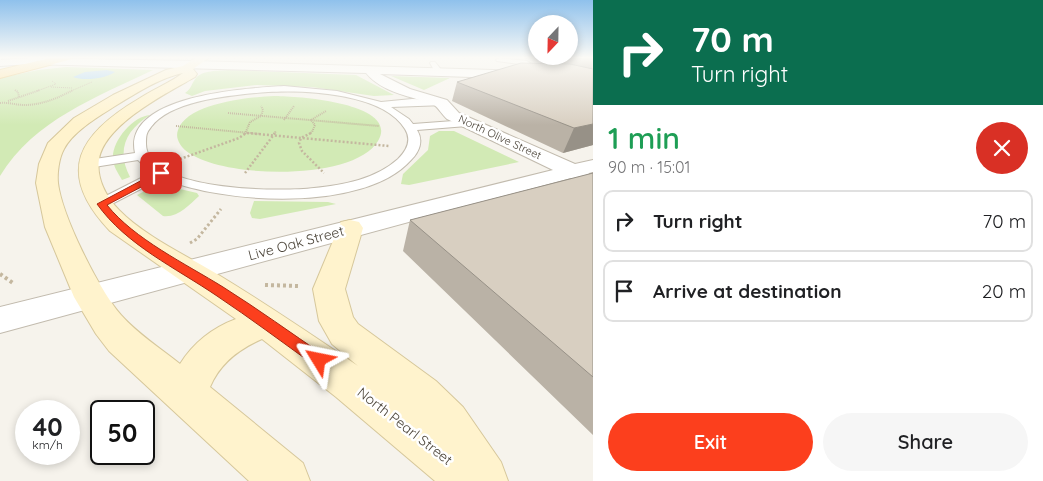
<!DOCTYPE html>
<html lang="en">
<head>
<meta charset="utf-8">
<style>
	:root { --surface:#fff; --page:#f6f6f6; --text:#202124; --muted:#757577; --line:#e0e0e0; --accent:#fc3f1d }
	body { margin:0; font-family:Quicksand,sans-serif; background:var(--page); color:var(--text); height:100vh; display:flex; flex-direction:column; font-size:19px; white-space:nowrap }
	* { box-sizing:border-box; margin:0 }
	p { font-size:16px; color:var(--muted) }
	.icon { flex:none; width:28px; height:28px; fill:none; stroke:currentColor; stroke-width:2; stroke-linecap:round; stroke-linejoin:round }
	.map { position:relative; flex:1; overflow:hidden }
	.drawer { display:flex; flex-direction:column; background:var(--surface); width:450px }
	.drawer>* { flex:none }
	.banner { background:#0b6e4f; color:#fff; overflow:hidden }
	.needle { width:32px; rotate:202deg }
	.controls { position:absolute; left:528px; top:15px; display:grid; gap:10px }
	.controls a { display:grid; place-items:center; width:50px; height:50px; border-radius:50%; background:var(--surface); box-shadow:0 2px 8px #0003; font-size:25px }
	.speed { position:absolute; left:15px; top:400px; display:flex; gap:10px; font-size:25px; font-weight:700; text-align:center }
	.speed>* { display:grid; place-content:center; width:65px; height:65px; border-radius:50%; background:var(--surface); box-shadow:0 2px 8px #0003; line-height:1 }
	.speed small { font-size:12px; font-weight:400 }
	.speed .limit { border:2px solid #111; border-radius:8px; background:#fff; color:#111 }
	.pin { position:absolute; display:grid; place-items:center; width:42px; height:42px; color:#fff; margin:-21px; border-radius:10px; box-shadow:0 2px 8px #0006 }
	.me { position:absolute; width:55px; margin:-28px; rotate:305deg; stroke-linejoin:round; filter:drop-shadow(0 0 4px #0008) }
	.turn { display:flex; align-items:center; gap:18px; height:105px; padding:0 15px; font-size:22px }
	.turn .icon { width:65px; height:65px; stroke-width:2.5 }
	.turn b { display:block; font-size:35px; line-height:42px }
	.round { display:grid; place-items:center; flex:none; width:52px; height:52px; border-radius:26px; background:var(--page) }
	.overview { display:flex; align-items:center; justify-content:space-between; height:85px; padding:0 15px }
	h1 { font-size:30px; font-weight:600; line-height:38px; color:#1e9e55 }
	.action { display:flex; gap:10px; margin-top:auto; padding:10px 15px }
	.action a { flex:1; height:58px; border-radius:30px; background:var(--accent); color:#fff; font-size:20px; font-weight:600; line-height:58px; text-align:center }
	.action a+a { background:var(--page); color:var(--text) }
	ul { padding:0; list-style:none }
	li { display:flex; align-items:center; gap:15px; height:62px; margin:0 10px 8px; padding:0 5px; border:2px solid var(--line); border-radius:10px }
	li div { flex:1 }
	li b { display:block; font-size:19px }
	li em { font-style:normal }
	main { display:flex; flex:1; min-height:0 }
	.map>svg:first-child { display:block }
	.green { fill:#d2eab5 }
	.water { fill:#a9d4f2 }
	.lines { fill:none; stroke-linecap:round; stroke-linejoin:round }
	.service-casing { stroke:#c2bbae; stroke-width:2 }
	.tertiary-casing { stroke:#c2bbae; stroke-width:2 }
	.secondary-casing { stroke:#d6c79b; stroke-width:2 }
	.primary-casing { stroke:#e6c16a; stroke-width:2 }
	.path-far4 { stroke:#c4b79f; stroke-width:1; stroke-dasharray:1 1; stroke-linecap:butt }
	.path-far3 { stroke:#c4b79f; stroke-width:2; stroke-dasharray:1 1; stroke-linecap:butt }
	.path-far2 { stroke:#c4b79f; stroke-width:2.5; stroke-dasharray:2 2; stroke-linecap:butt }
	.path-far1 { stroke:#c4b79f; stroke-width:3; stroke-dasharray:2.5 2.5; stroke-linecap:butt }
	.path { stroke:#c4b79f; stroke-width:4; stroke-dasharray:3 3; stroke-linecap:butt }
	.service { fill:#fff; fill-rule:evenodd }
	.tertiary { fill:#fff; fill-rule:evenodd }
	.secondary { fill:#fff3cd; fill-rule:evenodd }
	.primary { fill:#ffe39c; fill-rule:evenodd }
	.wall { fill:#bab2a6 }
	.shaded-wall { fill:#979187 }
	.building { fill:#d8cfc1; stroke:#979187 }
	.route { fill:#fc3f1d; stroke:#a42913 }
	.labels { text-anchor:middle; stroke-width:5; stroke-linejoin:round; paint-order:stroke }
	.far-street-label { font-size:11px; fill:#4b4439; stroke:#fff }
	.street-label { font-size:14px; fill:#4b4439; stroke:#fff }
</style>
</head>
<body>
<main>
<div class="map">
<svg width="593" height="481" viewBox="0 0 593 481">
	<rect width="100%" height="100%" fill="#f6f3ec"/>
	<path class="green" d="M66,67L153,70C97,97 34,120 0,176V78L38,70Z
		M228,70L356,75L394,95L374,96L312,87L257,85L205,91L192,96L185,93C192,88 191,84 196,78C202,70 219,71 228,70Z
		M391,76L450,78L424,90Z
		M274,96C293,96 401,102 378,141C354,182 218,179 185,150C180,145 175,138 178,130C187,103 250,97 274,96Z
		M150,115C126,130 116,150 130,177L122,180C118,173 113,166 113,158C112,141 133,116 150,115Z
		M439,131H454L519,162L409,185L401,184L403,174L428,150L430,136Z
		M167,186L197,193L199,196C189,205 178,218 163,216L137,195L153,187Z
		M254,201L328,202L336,204L260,219L252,218L250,213Z"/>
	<path class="water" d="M107,70L115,72C105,79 84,81 73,77L85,72Z"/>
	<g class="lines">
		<defs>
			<path id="service" d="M0,57H4L0,60Z
				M499,58L527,61L530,63L527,65L497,61L496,60Z
				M431,62H435L443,72L442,74H436L430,63Z
				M284,86L337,91L381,102L412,99L442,100L445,101V105L391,107L409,119L413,124L467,120L472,123L467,126L417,130C424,141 419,152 411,160C364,213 221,204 162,178L106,207H96L93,204L96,201L151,173L138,160L88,168L82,164L88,160L135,153C122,95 247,88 284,86ZM268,92C306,90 383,93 405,129C412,140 407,150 398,159C376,179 343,185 314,188C281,192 147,192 146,144C146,136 146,133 151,127C172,99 236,95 268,92Z"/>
			<path id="tertiary" d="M30,58L194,61L593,73V81L380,74L410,89L447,100L459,113L575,164L593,160V172L589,173L587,179L579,180L571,178L0,333V307L553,170L447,119C443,116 438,107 434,105C412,96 382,93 366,73L30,64L0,66V60Z"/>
			<path id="secondary" d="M197,57H210L193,69L197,74L195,77C167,93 105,124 99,159C96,178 106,197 119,210C143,235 187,256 217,274C265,303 312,335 358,366L332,344L319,321L313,289L341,222L350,220L359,222L363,228L345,289L353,317L358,324L436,381L463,407L501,462L508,481H435L336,397L262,339C239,349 220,363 210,387L303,463L310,481H249L109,351L96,334L74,297L45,227L36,183L39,164L48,143L74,118L113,95L166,70L183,66ZM183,73C171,82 154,89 140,98C79,134 54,172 110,231L236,319C212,328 194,342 180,364C160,348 138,334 121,315C99,290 62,216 58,183C57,173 59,158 64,149C73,132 96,118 112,108C133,95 159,78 183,73Z"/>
			<path id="primary" d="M54,57H73L72,59L0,78V70Z"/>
		</defs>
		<use href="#service" class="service-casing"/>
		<use href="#tertiary" class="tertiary-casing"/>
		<use href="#secondary" class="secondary-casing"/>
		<use href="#primary" class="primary-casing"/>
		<path class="path-far4" d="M51,87L72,88
			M37,91L56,84L52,81
			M71,91L92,82"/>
		<path class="path-far3" d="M15,90L18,92L19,97
			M8,101L40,90
			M0,103C8,102 16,105 24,105C42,105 58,98 73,90
			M228,113L379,126
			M284,120L294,106
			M176,126L260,134
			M245,134L250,122L261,116L263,110L261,106
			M274,134L276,131
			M309,134L312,132L315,125L311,120L326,111"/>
		<path class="path-far2" d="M247,133L389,146
			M311,133L301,138L299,143L302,151L324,173
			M180,159L239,138L246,133
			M245,173L275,133"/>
		<path class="path-far1" d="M190,243L197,239L221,209"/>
		<path class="path" d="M0,274L13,283
			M265,285L299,286"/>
		<use href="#service" class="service"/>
		<use href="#tertiary" class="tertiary"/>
		<use href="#secondary" class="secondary"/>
		<use href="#primary" class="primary"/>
	</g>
	<path class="wall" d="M551,57H593V145L563,153L452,101L457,82L549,64Z
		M593,173V435L403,251L410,220Z"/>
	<path class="shaded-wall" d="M593,124V145L563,153L574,128Z"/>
	<path class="building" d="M521,63L570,64L593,69V124L574,128L457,82Z
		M593,173V377L410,220Z"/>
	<linearGradient id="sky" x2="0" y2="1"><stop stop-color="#8fc1ec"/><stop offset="0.46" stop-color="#fbfaf6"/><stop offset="1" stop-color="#fbfaf6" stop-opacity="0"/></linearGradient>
	<rect width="593" height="125" fill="url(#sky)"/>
	<path class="route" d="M161,170L166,173L164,175L107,205C134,239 186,264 223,287C258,309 291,333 325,356L327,360L325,365L319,367L314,365C282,342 250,318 217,296C176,268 126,245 97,204Z"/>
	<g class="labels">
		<g class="far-street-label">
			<text transform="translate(500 137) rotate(25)" y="4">North Olive Street</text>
		</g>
		<g class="street-label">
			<text transform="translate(296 243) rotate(-15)" y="5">Live Oak Street</text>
			<text transform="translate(405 426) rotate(38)" y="5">North Pearl Street</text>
		</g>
	</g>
</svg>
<div class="controls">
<a><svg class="needle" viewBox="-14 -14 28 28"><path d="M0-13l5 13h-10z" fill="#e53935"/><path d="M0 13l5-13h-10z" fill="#757577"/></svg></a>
</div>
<div class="speed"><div>40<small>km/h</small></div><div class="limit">50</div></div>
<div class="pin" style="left:161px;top:173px;background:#d93025"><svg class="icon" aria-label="arrive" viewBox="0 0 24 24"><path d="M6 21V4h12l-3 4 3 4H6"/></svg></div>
<svg class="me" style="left:319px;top:360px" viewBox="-20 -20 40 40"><path d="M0-17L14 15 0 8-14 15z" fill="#fc3f1d" stroke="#fff" stroke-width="4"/></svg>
</div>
<section class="drawer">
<div class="banner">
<div class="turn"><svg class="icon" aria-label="right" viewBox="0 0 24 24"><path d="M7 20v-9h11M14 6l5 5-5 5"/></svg><div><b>70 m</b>Turn right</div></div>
</div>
<div class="overview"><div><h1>1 min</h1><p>90 m · 15:01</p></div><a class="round" style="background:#d93025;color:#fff"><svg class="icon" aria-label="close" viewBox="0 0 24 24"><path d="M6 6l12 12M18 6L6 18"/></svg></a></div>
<ul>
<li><svg class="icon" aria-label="right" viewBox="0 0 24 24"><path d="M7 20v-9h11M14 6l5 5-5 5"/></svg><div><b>Turn right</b></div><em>70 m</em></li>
<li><svg class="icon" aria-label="arrive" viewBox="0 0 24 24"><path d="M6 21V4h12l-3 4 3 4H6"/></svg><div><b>Arrive at destination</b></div><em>20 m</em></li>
</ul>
<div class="action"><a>Exit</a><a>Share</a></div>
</section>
</main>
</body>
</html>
